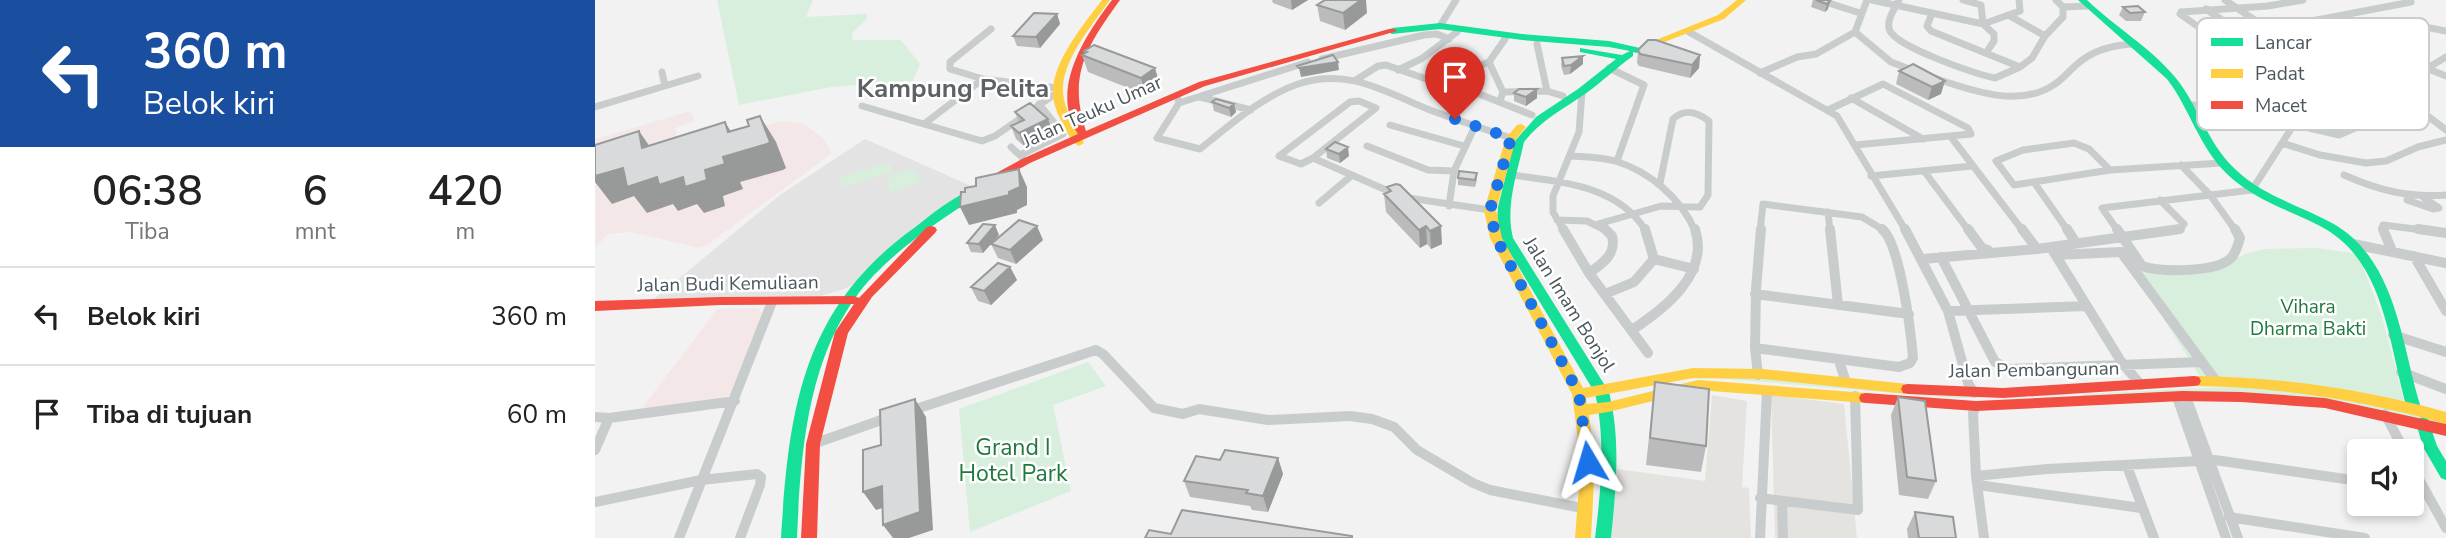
<!DOCTYPE html>
<html lang="id">
<head>
<meta charset="utf-8">
<style>
	:root { --surface:#fff; --page:#f2f2f2; --text:#222; --muted:#767676; --line:#e0e0e0 }
	body { margin:0; font-family:"Nunito Sans",sans-serif; background:var(--page); color:var(--text); height:100vh; display:flex; flex-direction:column; font-size:26px; white-space:nowrap }
	* { box-sizing:border-box; margin:0 }
	p { font-size:23px; color:var(--muted) }
	.icon { flex:none; width:38px; height:38px; fill:none; stroke:currentColor; stroke-width:2; stroke-linecap:round; stroke-linejoin:round }
	.map { position:relative; flex:1; overflow:hidden }
	.panel { display:flex; flex-direction:column; background:var(--surface); width:595px }
	.panel>* { flex:none }
	.guide { background:#1a4fa0; color:#fff; overflow:hidden }
	.buttons { position:absolute; left:1752px; top:439px; display:grid; gap:14px }
	.buttons a { display:grid; place-items:center; width:77px; height:77px; border-radius:7px; background:var(--surface); box-shadow:0 4px 10px #0003; font-size:35px }
	.pin { position:absolute; display:grid; place-items:center; width:60px; height:60px; color:#fff; margin:-72px -30px; border-radius:50% 50% 50% 0; rotate:-45deg; box-shadow:0 0 7px #0007 }
	.pin .icon { rotate:45deg }
	.me { position:absolute; width:77px; margin:-38px; rotate:353deg; stroke-linejoin:round; filter:drop-shadow(0 0 5px #0008) }
	.turn { display:flex; align-items:center; gap:24px; height:147px; padding:0 28px; font-size:32px }
	.turn .icon { width:91px; height:91px; stroke-width:2.5 }
	.turn b { display:block; font-size:49px; line-height:60px }
	.eta { display:flex; justify-content:space-evenly; align-items:center; height:119px; text-align:center }
	.eta b { font-size:42px; font-weight:600; line-height:49px }
	ul { padding:0; list-style:none }
	li { display:flex; align-items:center; gap:21px; height:98px; padding:0 28px; border-top:2px solid var(--line) }
	li div { flex:1 }
	li b { display:block; font-size:26px }
	li em { font-style:normal }
	main { display:flex; flex:1; min-height:0 }
	.map>svg:first-child { display:block }
	.commercial { fill:#e5e3e0 }
	.education { fill:#e4e3e3 }
	.medical { fill:#f3e7e8 }
	.green { fill:#d8efdd }
	.lines { fill:none; stroke-linecap:round; stroke-linejoin:round }
	.street-far1 { stroke:#c9cccd; stroke-width:7 }
	.street { stroke:#c9cccd; stroke-width:10 }
	.fast { fill:#16e098; fill-rule:evenodd }
	.slow { fill:#ffcf43; fill-rule:evenodd }
	.jam { fill:#f24e42; fill-rule:evenodd }
	.wall { fill:#bbbbbc }
	.shaded-wall { fill:#989999 }
	.building { fill:#d9dadb; stroke:#989999; stroke-width:2 }
	.route { stroke:#1a73e8; stroke-width:12; stroke-dasharray:0 21.6 }
	.labels { text-anchor:middle; stroke-width:5; stroke-linejoin:round; paint-order:stroke }
	.street-label { font-size:19px; fill:#4a575c; stroke:#fff }
	.park-label { font-size:19px; fill:#20783c; stroke:#fff }
	.near-park-label { font-size:23px; fill:#20783c; stroke:#fff }
	.district-label { font-size:26px; font-weight:bold; fill:#5d6265; stroke:#fff }
	.key { fill:#fff; stroke:#c9cdce; stroke-width:2 }
	.key-label { font-size:19px; fill:#4a575c }
</style>
</head>
<body>
<main>
<section class="panel">
<div class="guide">
<div class="turn"><svg class="icon" aria-label="left" viewBox="0 0 24 24"><path d="M17 20v-9H6M10 6l-5 5 5 5"/></svg><div><b>360 m</b>Belok kiri</div></div>
</div>
<div class="eta">
<div><b>06:38</b><p>Tiba</p></div>
<div><b>6</b><p>mnt</p></div>
<div><b>420</b><p>m</p></div>
</div>
<ul>
<li><svg class="icon" aria-label="left" viewBox="0 0 24 24"><path d="M17 20v-9H6M10 6l-5 5 5 5"/></svg><div><b>Belok kiri</b></div><em>360 m</em></li>
<li><svg class="icon" aria-label="arrive" viewBox="0 0 24 24"><path d="M6 21V4h12l-3 4 3 4H6"/></svg><div><b>Tiba di tujuan</b></div><em>60 m</em></li>
</ul>
</section>
<div class="map">
<svg width="1851" height="538" viewBox="0 0 1851 538">
	<rect width="100%" height="100%" fill="#f2f2f2"/>
	<path class="commercial" d="M1117,395L1152,401L1147,487L1154,488L1156,538H1016L1022,469L1110,481Z
		M1176,395L1249,404L1262,538H1180Z"/>
	<path class="education" d="M270,139L383,189L272,278L249,289L219,298L59,299L185,195Z"/>
	<path class="medical" d="M96,111L99,121L80,128L82,137L119,126L122,137L187,121L209,124L228,138L237,153L112,245L104,248L36,232L13,234L0,248V139Z
		M163,308L167,313L136,395L44,412L122,309Z"/>
	<path class="green" d="M122,0H218L211,17L272,14V19L257,33L258,40H306L325,64L318,81L236,87L144,105Z
		M294,163L297,172L247,187L245,177Z
		M317,168L327,181L296,192L292,184L311,177L294,182L291,177Z
		M1722,248L1763,254L1787,317L1810,405L1606,378L1541,275L1545,266L1629,264L1650,254L1670,249Z
		M493,362L511,386L458,405L476,491L375,532L364,409Z
		M1121,375L1473,394L1474,395L1358,398L1122,378L1083,379L1022,393L1081,376Z
		M1634,387L1750,395L1851,423L1826,420L1752,402L1638,393L1489,397L1487,394Z"/>
	<g class="lines">
		<path class="street-far1" d="M1224,0L1265,13
			M1272,0L1260,32L1296,62L1322,72
			M1277,0L1388,24L1425,11L1424,0
			M1304,0C1300,8 1290,22 1295,31C1304,48 1381,74 1400,78L1425,67L1437,58L1450,36L1468,17V7L1461,0
			M1368,0L1386,5L1388,24L1399,34V41L1391,53
			M1630,0L1703,49
			M1468,7L1493,6
			M1611,9L1676,54
			M1586,12L1585,14L1652,61L1751,36L1851,76
			M1586,12L1673,6L1708,0
			M1337,13L1332,26L1336,31L1425,67
			M1415,16L1450,36
			M845,26L861,0
			M396,29L355,62V69L388,79L462,88
			M1675,29L1816,2
			M1094,32L1242,116L1311,231
			M942,44L952,91
			M1687,52L1750,91
			M727,59L829,35L842,34L854,39
			M1014,68L1049,85L1022,161
			M803,70L826,59L862,32
			M67,72L70,86
			M1165,73L1202,57L1221,54L1260,32
			M1339,78C1375,90 1425,109 1460,84C1468,79 1473,72 1480,66C1497,50 1517,45 1540,44
			M761,80L783,66L791,65L840,82L874,90L937,115
			M842,82L894,62
			M1803,86L1825,110L1851,130
			M908,92L952,91L968,96
			M605,97L656,110
			M1256,98L1328,139
			M583,99L584,103L562,138L605,149C635,125 666,97 703,84C753,67 790,92 835,110C862,120 889,129 916,138
			M764,101L781,108L718,158L706,164L684,156L755,102Z
			M905,101L908,92L894,62L910,39
			M1653,102L1702,75L1765,63L1825,26L1851,31
			M584,103L713,62
			M1595,105L1649,104
			M267,106L387,141L400,136L463,92
			M0,107L103,76
			M1233,110L1288,84L1373,128L1376,134L1260,145
			M1669,110L1714,128L1744,135L1776,121L1825,110
			M329,124L388,79
			M795,125L869,146
			M1356,137L1428,231
			M1479,143L1494,149L1515,170L1419,185L1401,161L1428,150Z
			M1687,143L1725,155L1771,163L1791,161L1823,147L1851,140
			M772,146L833,170L859,171
			M416,147L429,159
			M425,155L468,134L444,104
			M976,156C991,157 1006,157 1020,161C1054,171 1087,199 1100,231
			M718,158L807,197L895,210
			M1586,165L1615,195
			M1515,170L1627,163
			M1329,171L1374,231
			M917,175C966,182 1023,185 1051,231
			M1749,175C1783,190 1813,198 1851,195
			M1276,176L1377,166
			M1441,185L1473,231
			M1615,195L1641,231
			M1615,195L1657,190L1705,115L1746,92L1803,86L1851,57
			M1565,200L1589,224L1584,230L1576,231
			M1812,200L1838,209L1844,208L1829,198
			M724,203L756,176
			M854,206L859,171L880,126
			M1233,212L1235,231
			M962,220L992,221L1012,231
			M1003,224L1066,206L1105,207L1113,195L1114,121C1102,112 1090,108 1078,119L1065,183
			M969,231L958,212V196L984,132L987,92
			M1165,231L1168,204L1267,217L1290,231
			M1523,231L1507,208L1615,195
			M1788,231V225L1836,231"/>
		<path class="street" d="M968,229L994,273L1053,353
			M1235,229L1243,305
			M1310,229L1353,311L1373,383L1379,393
			M1373,229L1387,248L1393,250
			M1427,229L1442,249
			M1472,229L1481,243
			M1522,229L1547,266C1565,272 1621,273 1636,258C1641,253 1643,245 1645,238L1640,229
			M1788,229L1797,251
			M1823,229L1851,233
			M1758,244L1851,263
			M1458,251L1527,363L1546,385
			M1461,255L1526,252L1621,381
			M1819,256L1851,311
			M1346,257L1400,362L1414,369L1605,362
			M1059,259L1099,269
			M1328,259L1442,249L1585,229
			M994,273C1007,264 1022,254 1017,236L1010,229
			M1010,294L1039,282L1059,259L1050,229
			M1160,294L1314,314
			M1353,311L1491,306
			M1037,330C1069,309 1115,274 1100,229
			M1798,335L1851,352
			M1160,348L1304,367L1315,363L1318,358C1316,333 1305,243 1287,229
			M1160,348L1163,375
			M1160,348L1161,289L1166,229
			M1244,361L1251,382
			M1806,372L1851,389
			M1582,397L1631,538
			M1591,397L1643,538
			M1381,406L1378,413L1381,476L1389,538
			M315,411L501,350L508,354L559,408L588,414L604,409L673,420L755,416L777,419L799,427L822,450L878,483L895,490L992,509
			M1790,414L1810,452
			M0,417L14,418L140,401
			M218,444L295,417
			M0,450L14,418
			M1613,459L1764,481
			M1816,465L1851,528
			M1532,466L1559,538
			M1381,476L1452,469L1604,461
			M1383,485L1546,508
			M1165,498L1263,510L1260,396
			M1187,501L1188,538
			M0,502L106,480L162,474L166,477L165,485L145,538
			M1634,517L1770,538
			M84,538L177,302
			M1165,538L1172,391"/>
		<path class="fast" d="M1483,0H1492C1520,27 1555,47 1580,77C1604,106 1612,143 1640,169C1668,196 1704,205 1737,223C1802,259 1806,344 1826,408L1824,412L1819,413L1814,412L1812,408C1793,344 1791,260 1725,226C1692,209 1659,200 1632,174C1604,147 1595,109 1572,79Z
			M845,23L927,34L1014,41L1045,48L1047,50L1042,53L1038,52V56C1021,68 1007,82 990,94C968,109 945,121 929,142C922,174 910,206 918,238L1014,392C1026,441 1021,488 1016,538H1000C1006,489 1011,441 1000,393L906,238L902,222L903,207L919,142L941,117L983,89L1021,59L985,52V48L1027,55L1035,51L1014,47L927,40L845,29L797,34L792,31L797,28Z
			M377,190L383,194L381,197C345,220 309,244 279,275C213,345 206,447 202,538H186C194,409 207,309 319,228C336,215 357,197 377,190Z
			M1828,417L1833,419L1842,446L1851,461V480L1846,478L1828,447L1821,423L1823,419Z"/>
		<path class="slow" d="M507,0H515C498,24 466,61 468,92C469,110 481,128 489,143L484,146C476,142 472,132 468,124C463,115 458,104 458,93C457,62 489,24 507,0Z
			M1142,0H1151L1129,19L1054,48H1048L1046,46L1123,15Z
			M926,124L931,127L921,139L901,210L907,238L988,388L1098,368L1168,369L1313,384L1318,385L1320,389L1318,393L1313,394L1168,379L1098,378L991,398L992,404L1013,402L1103,380L1271,393L1276,394L1278,398L1276,402L1271,403L1103,390L1013,412L994,415L1000,462L996,538H980L986,462L977,394L895,238L889,210L911,138L922,125Z
			M1599,376C1685,377 1768,389 1851,412V424C1768,400 1685,387 1599,386L1594,385L1592,381L1594,377Z"/>
		<path class="jam" d="M517,0H525C493,45 472,74 491,131L604,82L794,29H800L802,31L610,86L435,163L402,181H394L392,179L394,177L427,159L483,134C454,89 490,36 517,0Z
			M336,226L340,227L342,230L340,233L277,297L253,333L225,444L222,538H206L211,444L240,332L259,304L125,305L0,311V301L125,297L259,296L264,298L332,227Z
			M1599,376L1604,377L1606,381L1604,385L1599,386L1408,398L1313,394L1308,393L1306,389L1308,385L1313,384L1408,388Z
			M1587,391L1646,392L1730,398L1851,424V436L1730,408L1646,402L1587,401L1381,411L1271,403L1266,402L1264,398L1266,394L1271,393L1381,401Z"/>
	</g>
	<path class="wall" d="M677,0H713L697,10L678,3Z
		M1218,0H1232L1233,9L1230,12L1216,7Z
		M722,5L772,13L750,30L725,21Z
		M1528,7L1550,12L1546,21H1531L1524,15Z
		M462,14L465,24L445,48L422,46L418,36Z
		M1043,50L1105,55L1104,68L1095,78L1044,66L1042,63Z
		M489,51L565,85L551,95L493,72L487,55L490,54Z
		M967,58L988,64L975,74L969,75L966,66Z
		M1318,64L1346,94L1333,100L1301,84L1304,71Z
		M919,93L942,98L931,106L919,101Z
		M1645,97L1682,106L1674,119L1662,123L1638,110Z
		M617,102L639,104L641,112L636,117L619,111Z
		M420,112L458,132L429,146L421,139L416,126L424,122Z
		M731,149L754,156L745,163L732,158Z
		M882,173V180L880,187L863,185V178Z
		M792,187L847,244L836,249L832,244L825,248L791,212L789,194L793,192Z
		M404,235L388,253L376,252L372,243Z
		M448,240L421,264L403,258L396,244Z
		M415,267L422,280L396,305L383,301L376,287Z
		M1060,382L1111,446L1106,472L1051,465Z
		M1303,397L1341,481L1333,499L1304,495L1296,415Z
		M683,458L688,474L673,512L657,510L655,506L595,497L589,481L625,460Z
		M1320,512L1361,538H1313L1312,529Z"/>
	<path class="shaded-wall" d="M696,0H713L697,10Z
		M766,0H771L772,13L750,30L748,13Z
		M1235,1L1233,9L1230,12L1232,4Z
		M462,14L465,24L445,48L441,37Z
		M1105,55L1104,68L1095,78L1097,65Z
		M988,56V64L975,74L976,65Z
		M743,62L744,70L706,77L704,68Z
		M560,68L565,85L551,95L546,78Z
		M1350,81L1346,94L1333,100L1337,87Z
		M942,89V98L931,106V97Z
		M639,104L641,112L636,117L634,108Z
		M1682,106L1674,119L1662,123L1669,110Z
		M165,116L181,142L191,168L188,170L145,182L148,189L128,196L130,206L109,213L102,204L83,211L78,204L52,213L39,196L17,204L0,182V176L28,168L62,177L110,170L128,157L130,122L146,148Z
		M453,119L458,132L429,146L424,133Z
		M44,131L62,157L47,148Z
		M753,147L754,156L745,163L744,154Z
		M424,169L432,187V205L422,210V213L374,225L365,207L414,192Z
		M400,225L404,235L388,253L384,244Z
		M442,226L448,240L421,264L415,250Z
		M831,226L832,244L825,248L824,230Z
		M846,226L847,244L836,249L835,231Z
		M415,267L422,280L396,305L389,291Z
		M320,399L331,417L338,530L314,538H298L288,525Z
		M683,458L688,474L673,512L668,496Z
		M287,486L300,504L281,510L268,492Z"/>
	<path class="building" d="M730,0H766L748,13L722,5Z
		M1221,0H1232L1235,1L1232,4Z
		M1543,6L1550,12L1535,13L1528,7Z
		M439,13L462,14L441,37L418,36Z
		M1053,40H1061L1105,55L1097,65L1045,54L1043,50Z
		M499,45L560,68L546,78L487,55L492,52L489,51Z
		M738,55L743,62L704,68L702,66Z
		M988,56L976,65L969,66L967,58Z
		M1318,64L1350,81L1337,87L1304,71Z
		M924,89H942L931,97L919,93Z
		M621,99L639,104L634,108L617,102Z
		M435,103L453,119L424,133L416,126L429,120L420,112Z
		M165,116L175,142L172,144L128,157L130,164L110,170L112,180L90,187L88,177L64,185L62,177L32,187L28,168L0,176V145L44,131L47,148L130,122L133,132L154,126L152,120Z
		M740,142L753,147L744,154L731,149Z
		M424,169L425,187L414,192V195L365,207L366,192H370V188L381,186V178Z
		M864,171L882,173L880,180L863,178Z
		M801,184L805,185L846,226L835,231L831,226L824,230L789,194L796,191L792,187Z
		M424,220L442,226L415,250L396,244Z
		M388,224L400,225L384,244L372,243Z
		M403,263L415,267L389,291L376,287Z
		M1060,382L1114,389L1111,446L1055,438Z
		M1303,397L1330,401L1341,481L1312,477Z
		M320,399L325,512L288,525L287,486L268,492V450L286,445L285,410Z
		M630,450L683,458L668,496L651,493L653,490L589,481L601,456L625,460Z
		M587,510L757,536V538H550L554,530L576,534Z
		M1320,512L1358,517L1361,538H1324Z"/>
	<g class="lines">
		<path class="route" d="M860,119L916,138L895,210L901,238L984,394L993,462"/>
	</g>
	<g class="labels">
		<g class="street-label">
			<text transform="translate(497 111) rotate(-24)" y="7">Jalan Teuku Umar</text>
			<text transform="translate(133 283) rotate(-1)" y="7">Jalan Budi Kemuliaan</text>
			<text transform="translate(975 304) rotate(58)" y="7">Jalan Imam Bonjol</text>
			<text transform="translate(1439 369) rotate(-1)" y="7">Jalan Pembangunan</text>
		</g>
		<g class="park-label">
			<text x="1713" y="313">Vihara<tspan x="1713" dy="22">Dharma Bakti</tspan></text>
		</g>
		<g class="near-park-label">
			<text x="418" y="455">Grand I<tspan x="418" dy="26">Hotel Park</tspan></text>
		</g>
		<g class="district-label">
			<text x="358" y="97">Kampung Pelita</text>
		</g>
	</g>
	<rect x="1602" y="18" width="232" height="112" rx="10" class="key"/>
	<rect x="1616" y="38" width="32" height="8" fill="#16e098"/>
	<rect x="1616" y="69" width="32" height="9" fill="#ffcf43"/>
	<rect x="1616" y="101" width="32" height="8" fill="#f24e42"/>
	<g class="key-label">
		<text x="1660" y="49">Lancar</text>
		<text x="1660" y="80">Padat</text>
		<text x="1660" y="112">Macet</text>
	</g>
</svg>
<div class="buttons">
<a><svg class="icon" aria-label="sound" viewBox="0 0 24 24"><path d="M4 9h4l5-4v14l-5-4H4zM17 9q2 3 0 6"/></svg></a>
</div>
<div class="pin" style="left:860px;top:119px;background:#d93025"><svg class="icon" aria-label="arrive" viewBox="0 0 24 24"><path d="M6 21V4h12l-3 4 3 4H6"/></svg></div>
<svg class="me" style="left:993px;top:462px" viewBox="-20 -20 40 40"><path d="M0-17L14 15 0 8-14 15z" fill="#1a73e8" stroke="#fff" stroke-width="4"/></svg>
</div>
</main>
</body>
</html>
